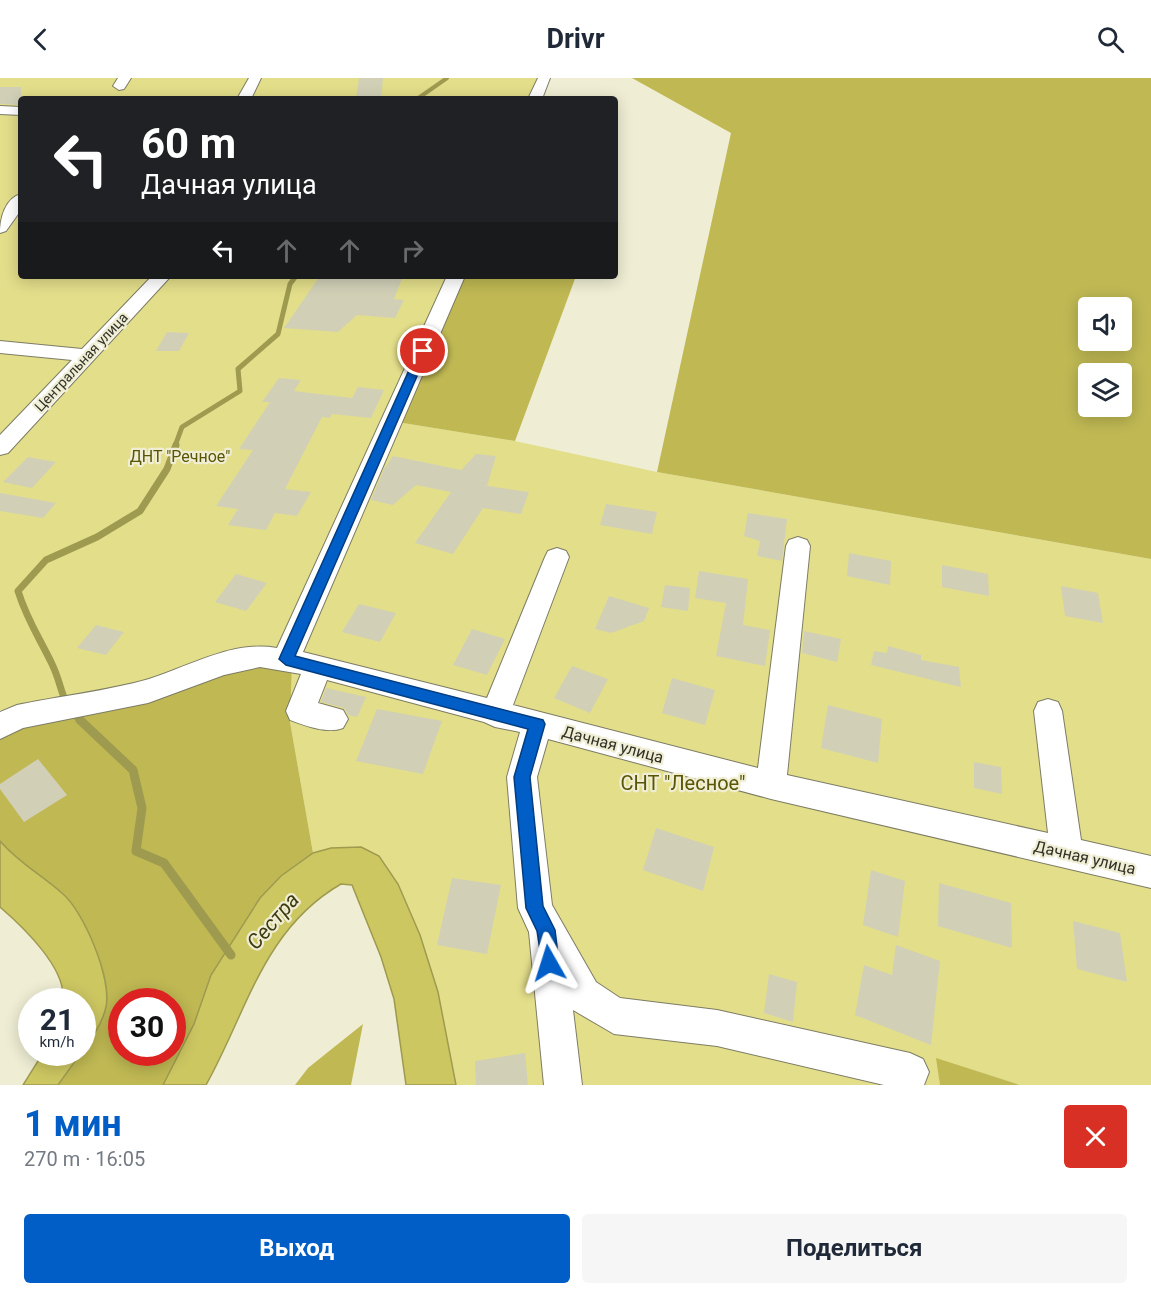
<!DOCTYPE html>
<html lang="ru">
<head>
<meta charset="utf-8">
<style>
	:root { --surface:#fff; --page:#f6f6f7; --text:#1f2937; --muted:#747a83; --accent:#025ec7 }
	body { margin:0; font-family:Roboto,sans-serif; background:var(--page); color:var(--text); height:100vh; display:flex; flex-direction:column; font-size:22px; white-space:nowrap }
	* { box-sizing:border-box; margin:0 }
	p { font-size:20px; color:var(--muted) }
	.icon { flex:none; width:33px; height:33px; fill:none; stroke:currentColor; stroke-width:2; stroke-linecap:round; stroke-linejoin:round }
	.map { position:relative; height:1007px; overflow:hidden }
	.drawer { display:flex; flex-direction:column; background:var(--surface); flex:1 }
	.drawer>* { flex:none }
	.banner { position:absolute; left:18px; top:18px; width:600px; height:183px; border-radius:6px; box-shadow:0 3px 15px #0003; background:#202124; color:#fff; overflow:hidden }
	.buttons { position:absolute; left:1078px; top:219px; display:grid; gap:12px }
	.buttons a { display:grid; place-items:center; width:54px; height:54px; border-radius:6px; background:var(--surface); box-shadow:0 3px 15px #0003; font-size:30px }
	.speed { position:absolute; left:18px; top:910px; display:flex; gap:12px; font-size:30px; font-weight:700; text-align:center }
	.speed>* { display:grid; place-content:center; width:78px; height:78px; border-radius:50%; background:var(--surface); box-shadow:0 3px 15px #0003; line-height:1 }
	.speed small { font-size:15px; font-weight:400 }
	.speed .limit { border:9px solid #d22; background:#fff; color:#111 }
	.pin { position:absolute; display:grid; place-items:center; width:51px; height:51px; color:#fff; margin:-26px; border:3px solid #fff; border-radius:50%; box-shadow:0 2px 6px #0007 }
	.me { position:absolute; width:66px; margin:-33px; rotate:354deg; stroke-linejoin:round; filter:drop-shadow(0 0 4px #0008) }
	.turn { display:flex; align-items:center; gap:21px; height:126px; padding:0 24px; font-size:27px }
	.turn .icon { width:78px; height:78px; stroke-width:2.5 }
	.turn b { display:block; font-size:42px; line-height:51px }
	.lanes { display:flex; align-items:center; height:57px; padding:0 24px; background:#0003; justify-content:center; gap:30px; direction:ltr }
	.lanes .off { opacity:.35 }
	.round { display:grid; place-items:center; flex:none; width:63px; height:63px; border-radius:6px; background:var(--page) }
	.head { display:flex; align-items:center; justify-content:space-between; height:102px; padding:0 24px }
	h1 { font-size:36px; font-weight:700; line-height:45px; color:var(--accent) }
	.primary-button { display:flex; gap:12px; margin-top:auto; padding:12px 24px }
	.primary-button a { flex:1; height:69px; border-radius:6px; background:var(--accent); color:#fff; font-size:24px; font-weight:700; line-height:69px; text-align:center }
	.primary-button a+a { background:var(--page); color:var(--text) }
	header { display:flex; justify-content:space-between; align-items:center; height:78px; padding:0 24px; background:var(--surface); font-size:27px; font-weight:700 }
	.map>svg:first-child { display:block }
	.green { fill:#e3de8a }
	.forest { fill:#bfb853; fill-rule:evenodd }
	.water { fill:#cdc762; stroke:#9e9a50; stroke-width:1.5 }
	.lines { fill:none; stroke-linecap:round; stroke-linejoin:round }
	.stream-far3 { stroke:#9e9a50; stroke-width:4 }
	.stream-far2 { stroke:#9e9a50; stroke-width:5 }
	.stream-far1 { stroke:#9e9a50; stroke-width:7 }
	.stream { stroke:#9e9a50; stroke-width:9 }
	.building { fill:#d1d0b7 }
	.minor-casing { stroke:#7d7c65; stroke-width:2 }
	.minor { fill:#fff; fill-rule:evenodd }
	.route { fill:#025ec7; stroke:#013d81; stroke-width:1.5 }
	.labels { text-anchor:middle; stroke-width:4.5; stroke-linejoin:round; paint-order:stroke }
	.far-street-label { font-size:14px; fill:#313127; stroke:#efeed4 }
	.park-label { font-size:16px; fill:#5a5504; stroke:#efeed4 }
	.street-label { font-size:16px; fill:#313127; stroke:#efeed4 }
	.near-park-label { font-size:20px; fill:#5a5504; stroke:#efeed4 }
	.near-water-label { font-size:21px; font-style:italic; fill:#3d3a0f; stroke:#efeed4 }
</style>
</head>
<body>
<header><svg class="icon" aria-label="back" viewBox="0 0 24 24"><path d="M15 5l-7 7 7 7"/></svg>Drivr<svg class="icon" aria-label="search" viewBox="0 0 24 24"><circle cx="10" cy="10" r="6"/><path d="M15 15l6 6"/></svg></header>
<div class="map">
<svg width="1151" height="1007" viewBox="0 0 1151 1007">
	<rect width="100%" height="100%" fill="#efeed4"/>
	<path class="green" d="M0,0H544L535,21H21V198H456L392,343L515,363L657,394L1151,481V1007H1020L937,981L940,1007H456L438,914L420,857L398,806L331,770L313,775L290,644L291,582L26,637L0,632Z"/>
	<path class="forest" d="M632,0H1151V481L657,394L731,55ZM1089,230H1122V262H1089ZM1089,296H1122V328H1089Z
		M456,198H576L515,363L391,343Z
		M292,582L290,644L313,775L297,786L211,897L194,946L163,1007H58L82,975L106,929V903L34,796L0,763V652L222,586ZM122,924H172V975H122Z
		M363,946L351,1007H295L308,990Z
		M936,980L1020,1007H940Z"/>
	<path class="water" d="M0,763C21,787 41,796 63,816C84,834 112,901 106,929C103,943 91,962 83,973L82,924H62C70,893 21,847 0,829Z
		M361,769L379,778L398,806L420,857L438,914L456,1007H406L394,921L381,879L352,807L341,806C263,851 247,934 206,1007H163L194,946L211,897L260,820L281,798L313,775L331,770Z
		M43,975H81L58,1007H23Z"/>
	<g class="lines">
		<path class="stream-far3" d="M417,21L447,0"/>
		<path class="stream-far2" d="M175,368L182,349L240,313L238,291L278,256L290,206L296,198"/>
		<path class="stream-far1" d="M82,644C59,623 64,611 52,586C39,559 27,542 18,513L46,482L97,459L140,433L167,391L176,367"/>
		<path class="stream" d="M80,642L133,692L142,730L136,773L164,785L231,877"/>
	</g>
	<path class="building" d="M359,0H383L381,21H356Z
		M0,9H21V27L0,26Z
		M320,198H403L394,221L404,222L395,240L357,237L338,254L284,250Z
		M167,254L189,255L179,273H156Z
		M279,300L301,302L294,313L352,320L358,309L384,312L371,340L332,336L330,340L322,339L285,411L311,414L297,438L275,435L266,452L228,447L238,431L216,428L253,372L239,371L270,324H262Z
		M476,376L496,378L487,408L529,414L521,436L483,430L453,476L415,465L451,414L416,407L393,427L371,422L384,391L393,378L461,392Z
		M28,379L56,384L32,410L3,404Z
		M0,415L56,425L43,440L0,433Z
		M606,426L657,434L652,456L600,447Z
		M748,435L787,441L782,483L757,478L760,463L744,458Z
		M849,475L891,483L890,507L847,498Z
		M942,487L988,496L989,518L942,509Z
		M699,493L748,501L743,547L770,552L765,588L716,578L726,525L695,520Z
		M236,496L267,505L246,533L215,524Z
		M665,507L690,510L688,533L661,529Z
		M1061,508L1098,515L1103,545L1065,538Z
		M609,518L649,530L644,543L611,555L595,551Z
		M359,526L396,535L380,564L342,554Z
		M96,547L124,554L106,577L77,570Z
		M472,551L505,561L487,597L453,587Z
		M804,553L841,561L837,584L802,575Z
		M888,568L921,577V582L959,589L961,609L871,587L874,573L887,575Z
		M572,588L608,601L590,635L554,620Z
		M672,600L715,612L705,647L662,635Z
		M326,610L366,619L357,639L348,637L344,630L321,624Z
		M828,627L882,641L878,685L821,670Z
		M377,631L442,643L423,696L356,683Z
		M38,681L67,717L24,744L0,711V706Z
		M974,684L1001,689L1002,716L974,710Z
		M656,750L714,769L703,813L643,792Z
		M871,792L905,803L898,859L863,847Z
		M452,800L501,807L487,876L437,867Z
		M939,805L1011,825L1012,870L938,848Z
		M1073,843L1120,855L1127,904L1077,891Z
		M896,867L940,883L931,967L855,937L864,887L892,897Z
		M769,896L797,904L793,944L764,935Z
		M525,975L528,1007H476L475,983Z"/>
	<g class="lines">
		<defs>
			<path id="minor" d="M118,0H131L124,11L119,12L113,8Z
				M249,0H261L251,21H237Z
				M538,0H550L542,21H528Z
				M0,28L21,29V37L0,36Z
				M21,116V132L6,153L0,155C0,141 5,120 21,116Z
				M152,198H171L8,375L0,377V357L72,282L0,275V263L82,271Z
				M447,198H465L303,574L487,620L545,479L548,473L557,470L566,473L569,479L513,627L758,690L786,468L789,462L798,459L807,462L810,468L787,697L1048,755L1034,633L1038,624L1048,621L1058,624L1062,633L1081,762L1151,778V810L771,721L548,661L537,699L552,827L596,904L620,920L717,932L910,975L923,981L929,994L924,1007H884L717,968L614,956L573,932L582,1007H544L529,854L518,830L507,699L520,654L495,649L484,644L327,602L318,625L343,632L348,641L343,650C327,656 306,648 290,642L286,633L301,596L260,589L224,597L148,625L23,650L0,661V634L17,627C60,618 107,613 149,601C190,588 233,562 277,570Z"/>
		</defs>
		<use href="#minor" class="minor-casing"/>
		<use href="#minor" class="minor"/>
	</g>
	<path class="route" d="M419,270L428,273L295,578L543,642L545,646L530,699L543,828L555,852L559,885L556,892L549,894L543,892L537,853L526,830L514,699L528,651L286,587L279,581Z"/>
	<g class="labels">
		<g class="far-street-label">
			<text transform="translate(81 284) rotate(-47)" y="5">Центральная улица</text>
		</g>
		<g class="park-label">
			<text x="180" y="384">ДНТ "Речное"</text>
		</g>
		<g class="street-label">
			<text transform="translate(613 666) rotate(15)" y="6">Дачная улица</text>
			<text transform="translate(1085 779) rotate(13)" y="6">Дачная улица</text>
		</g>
		<g class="near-park-label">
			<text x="683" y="712">СНТ "Лесное"</text>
		</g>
		<g class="near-water-label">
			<text transform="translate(273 843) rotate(-49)" y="7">Сестра</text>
		</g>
	</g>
</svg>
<div class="buttons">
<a><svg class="icon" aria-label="sound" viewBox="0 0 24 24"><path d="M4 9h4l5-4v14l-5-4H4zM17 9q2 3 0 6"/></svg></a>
<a><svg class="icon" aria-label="layers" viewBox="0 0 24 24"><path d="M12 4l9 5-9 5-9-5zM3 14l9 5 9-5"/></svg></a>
</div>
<div class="speed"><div>21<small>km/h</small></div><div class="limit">30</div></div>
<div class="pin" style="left:423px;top:273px;background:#d93025"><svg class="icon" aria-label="arrive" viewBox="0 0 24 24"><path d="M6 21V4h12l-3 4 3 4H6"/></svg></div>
<svg class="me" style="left:549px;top:885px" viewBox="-20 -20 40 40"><path d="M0-17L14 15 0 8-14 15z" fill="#025ec7" stroke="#fff" stroke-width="4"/></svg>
<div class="banner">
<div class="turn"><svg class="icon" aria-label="left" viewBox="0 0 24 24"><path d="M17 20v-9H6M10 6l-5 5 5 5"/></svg><div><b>60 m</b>Дачная улица</div></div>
<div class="lanes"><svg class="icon" aria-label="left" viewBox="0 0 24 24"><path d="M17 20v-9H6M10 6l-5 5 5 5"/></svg><svg class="icon off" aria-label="ahead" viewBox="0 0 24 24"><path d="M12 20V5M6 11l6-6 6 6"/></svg><svg class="icon off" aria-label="ahead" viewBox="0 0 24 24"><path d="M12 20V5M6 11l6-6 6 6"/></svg><svg class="icon off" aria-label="right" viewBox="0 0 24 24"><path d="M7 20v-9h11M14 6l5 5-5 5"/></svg></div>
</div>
</div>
<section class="drawer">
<div class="head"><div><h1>1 мин</h1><p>270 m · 16:05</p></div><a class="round" style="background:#d93025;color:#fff"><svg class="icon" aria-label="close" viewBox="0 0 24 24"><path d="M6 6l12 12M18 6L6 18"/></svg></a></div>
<div class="primary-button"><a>Выход</a><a>Поделиться</a></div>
</section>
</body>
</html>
